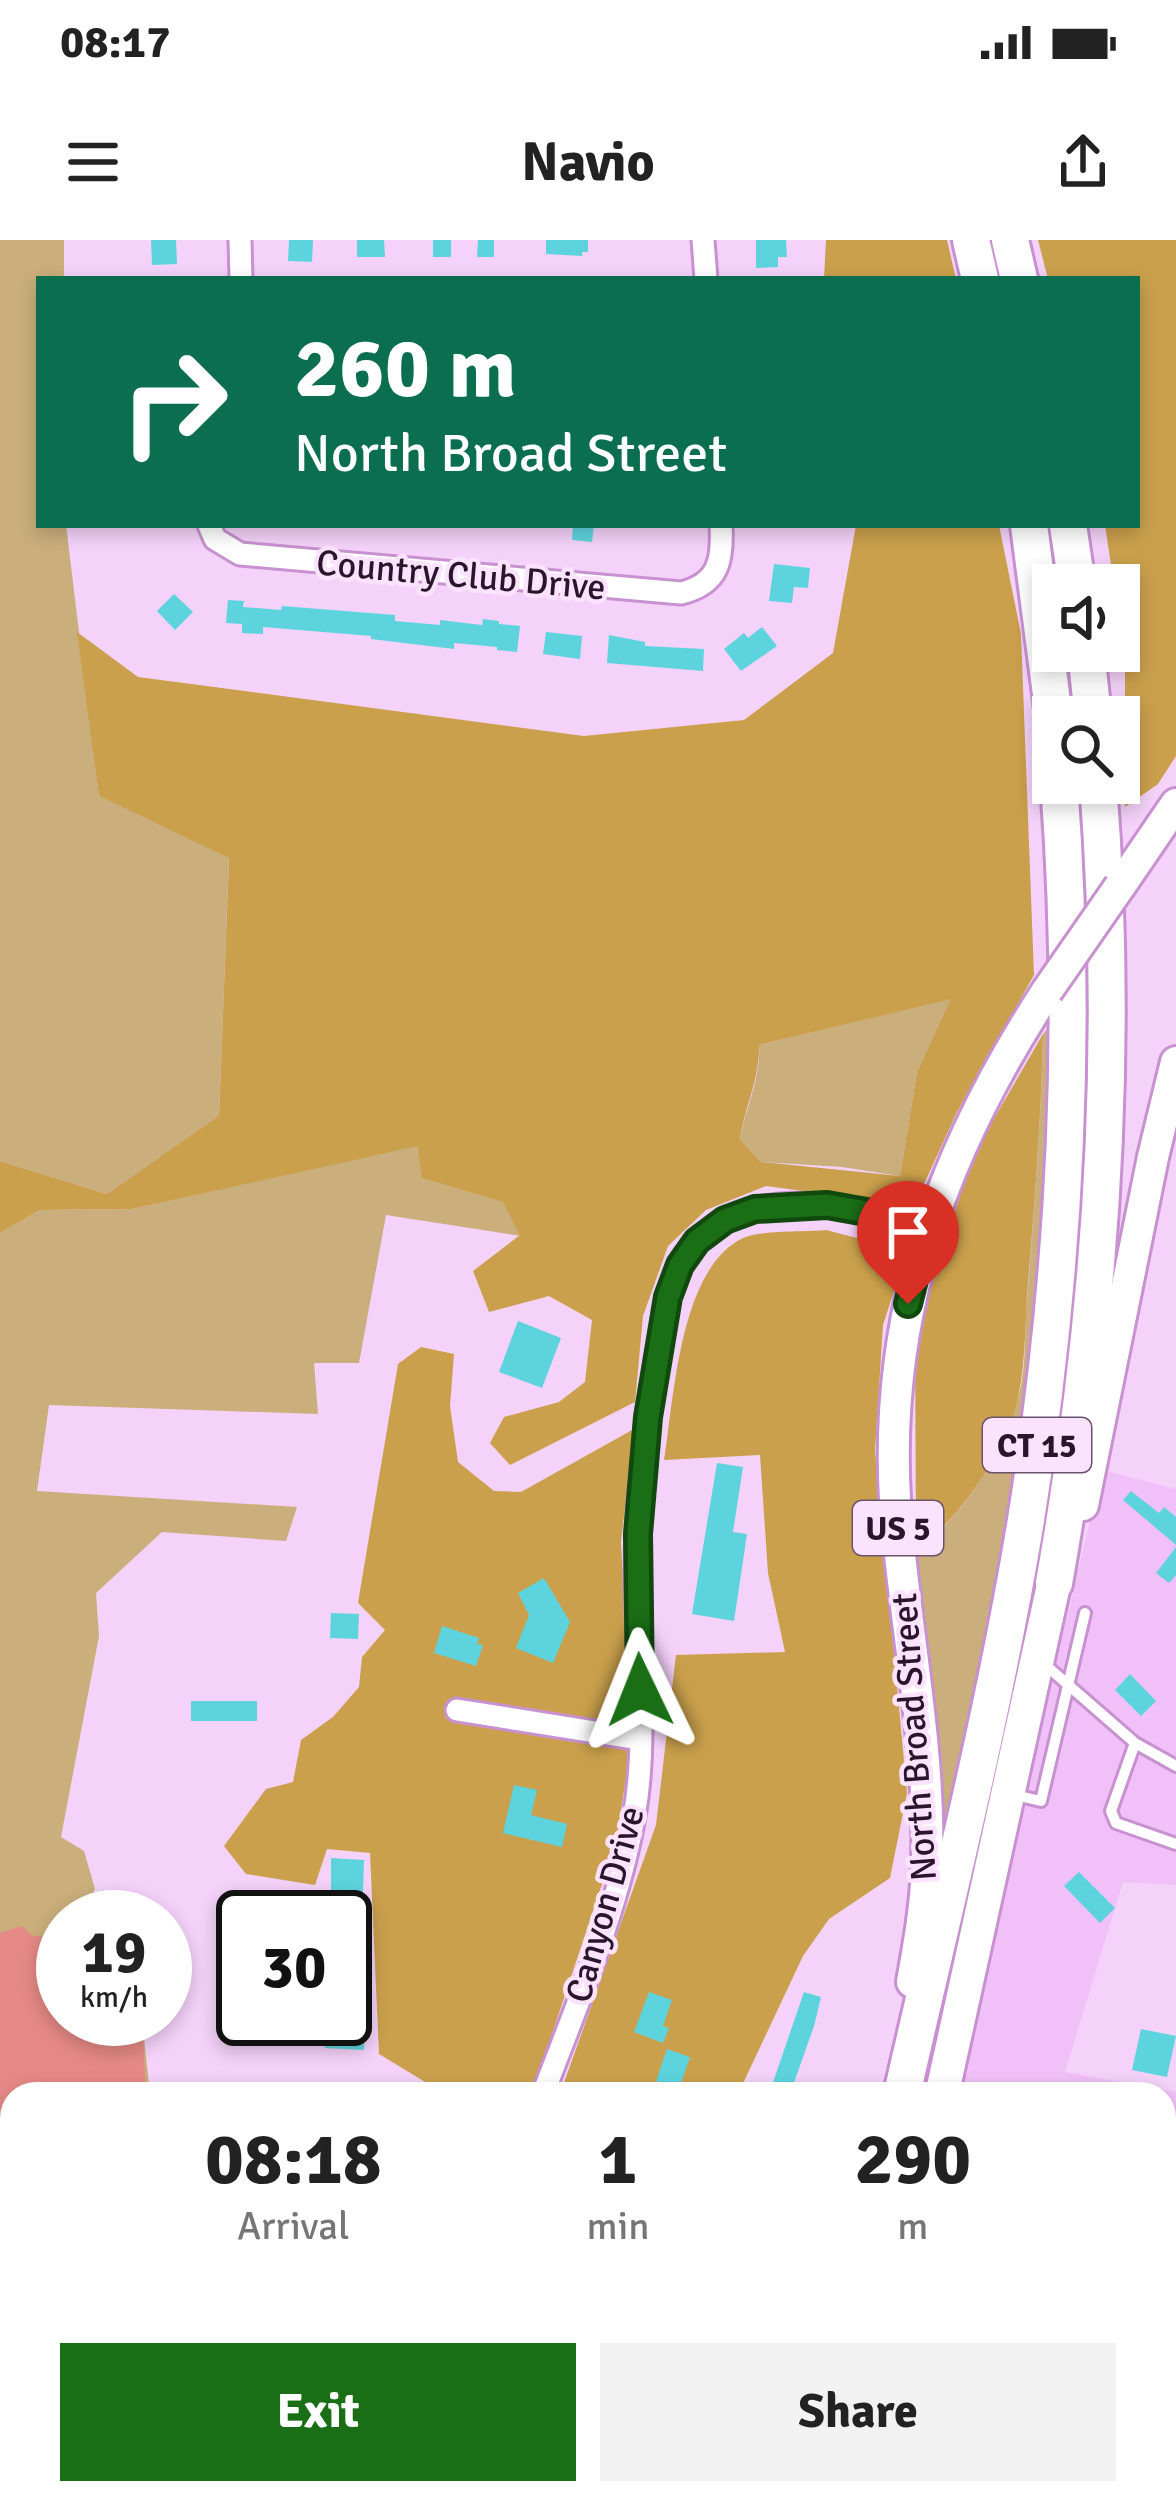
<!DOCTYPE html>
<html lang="en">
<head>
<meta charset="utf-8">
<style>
	:root { --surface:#fff; --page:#f2f2f2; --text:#222; --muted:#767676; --accent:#1a6e16 }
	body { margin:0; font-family:Signika,sans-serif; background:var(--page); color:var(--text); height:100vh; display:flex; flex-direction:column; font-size:45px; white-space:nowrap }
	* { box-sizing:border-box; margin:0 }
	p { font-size:39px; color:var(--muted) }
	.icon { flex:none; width:66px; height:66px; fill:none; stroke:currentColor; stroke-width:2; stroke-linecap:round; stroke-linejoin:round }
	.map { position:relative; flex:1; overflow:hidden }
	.sheet { position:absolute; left:0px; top:1842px; width:1176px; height:423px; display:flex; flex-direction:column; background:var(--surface); border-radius:36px 36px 0 0; box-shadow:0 6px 18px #0003 }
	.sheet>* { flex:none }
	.guide { position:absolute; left:36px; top:36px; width:1104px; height:252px; border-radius:0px; box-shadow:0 6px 18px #0003; background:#0b6e4f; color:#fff; overflow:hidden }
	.buttons { position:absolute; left:1032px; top:324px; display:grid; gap:24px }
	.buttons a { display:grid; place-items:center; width:108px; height:108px; border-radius:0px; background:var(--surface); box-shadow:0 6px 18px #0003; font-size:60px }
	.speed { position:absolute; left:36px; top:1650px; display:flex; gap:24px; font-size:60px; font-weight:700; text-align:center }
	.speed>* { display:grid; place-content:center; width:156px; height:156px; border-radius:50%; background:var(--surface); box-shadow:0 6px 18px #0003; line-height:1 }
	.speed small { font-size:30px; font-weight:400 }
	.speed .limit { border:6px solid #111; border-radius:18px; background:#fff; color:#111 }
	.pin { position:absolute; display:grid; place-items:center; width:102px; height:102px; color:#fff; margin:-123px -51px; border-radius:50% 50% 50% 0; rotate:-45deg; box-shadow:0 0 12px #0007 }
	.pin .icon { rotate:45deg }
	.me { position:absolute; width:132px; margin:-66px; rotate:358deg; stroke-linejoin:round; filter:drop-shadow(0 0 9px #0008) }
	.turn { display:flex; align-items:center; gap:42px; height:252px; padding:0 60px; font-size:54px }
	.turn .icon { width:156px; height:156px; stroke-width:2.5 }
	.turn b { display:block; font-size:84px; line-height:102px }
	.eta { display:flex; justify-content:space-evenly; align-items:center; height:204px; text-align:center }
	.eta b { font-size:72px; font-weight:700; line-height:84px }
	.primary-button { display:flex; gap:24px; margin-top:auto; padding:24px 60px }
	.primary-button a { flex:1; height:138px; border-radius:0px; background:var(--accent); color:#fff; font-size:48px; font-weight:700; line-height:138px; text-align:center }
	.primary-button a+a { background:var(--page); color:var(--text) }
	.status { display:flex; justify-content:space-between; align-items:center; height:84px; padding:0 60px; background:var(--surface); direction:ltr }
	.status svg { height:33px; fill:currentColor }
	header { display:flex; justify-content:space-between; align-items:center; height:156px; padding:0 60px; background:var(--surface); font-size:54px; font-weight:700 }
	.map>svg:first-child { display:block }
	.built { fill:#f1c0f8 }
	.green { fill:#caaf7c }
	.forest { fill:#caa04c; fill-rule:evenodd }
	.water { fill:#e58986 }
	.building { fill:#5dd4dd }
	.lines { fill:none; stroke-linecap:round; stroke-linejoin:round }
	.service-casing { stroke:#c891d0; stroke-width:16 }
	.minor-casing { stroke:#c891d0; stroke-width:27 }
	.primary-casing { stroke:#c891d0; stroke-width:36 }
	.trunk-casing { stroke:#c891d0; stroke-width:39 }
	.motorway-casing { stroke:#c891d0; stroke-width:42 }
	.path { stroke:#9c80a0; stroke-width:3; stroke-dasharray:6 9; stroke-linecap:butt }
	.service { stroke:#fff; stroke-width:10 }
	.minor { stroke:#fff; stroke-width:21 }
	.primary { stroke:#fff; stroke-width:30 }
	.trunk { stroke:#fff; stroke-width:33 }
	.motorway { stroke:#fff; stroke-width:36 }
	.primary-bridge-casing { stroke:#c891d0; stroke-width:36; stroke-linecap:butt }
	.primary-bridge { stroke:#fff; stroke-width:30 }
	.route-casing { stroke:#11480e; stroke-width:30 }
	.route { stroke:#1a6e16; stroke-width:21 }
	.labels { text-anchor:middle; stroke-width:9; stroke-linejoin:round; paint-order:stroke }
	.shield { fill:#fbe3fe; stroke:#69536c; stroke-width:3 }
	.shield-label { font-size:33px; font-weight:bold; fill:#2a152d }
	.street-label { font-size:36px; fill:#2a152d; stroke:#fbe3fe }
</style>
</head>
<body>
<div class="status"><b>08:17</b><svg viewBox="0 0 49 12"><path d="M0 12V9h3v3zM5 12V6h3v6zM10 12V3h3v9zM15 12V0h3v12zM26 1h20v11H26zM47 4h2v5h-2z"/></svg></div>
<header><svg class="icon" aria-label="menu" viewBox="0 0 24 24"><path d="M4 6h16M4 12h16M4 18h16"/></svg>Navio<svg class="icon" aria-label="share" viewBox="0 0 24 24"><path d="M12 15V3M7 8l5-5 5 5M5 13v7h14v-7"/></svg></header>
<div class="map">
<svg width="1176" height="2263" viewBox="0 0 1176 2263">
	<rect width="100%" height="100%" fill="#f4d2f9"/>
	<path class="built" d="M1102,1230L1176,1249V1645L1123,1642L1065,1832L1176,1852V2078L1164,2075V1854H953Z"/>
	<path class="green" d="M0,0H64V39H39V285H66L99,556L229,617L219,877L107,954L0,921Z
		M952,758L917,832L900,936L842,927L761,922L740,899C746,867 761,837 759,805Z
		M1052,784C1048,877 1049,972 1040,1066C1023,1241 989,1414 947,1585L935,1587L916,1294L929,1299C971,1267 1000,1211 1017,1162C1027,1132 1024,1093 1027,1061C1034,972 1041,884 1043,794Z
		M419,905L421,938L504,962L521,996L386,975L359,1123H314L318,1174L49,1165L37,1251L297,1267L286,1301L162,1292L96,1353L99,1396L61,1597L84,1611L95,1649L79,1677H63V1779H142L150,1854H12V2253H163L160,2263H0V993L40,970L132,969Z"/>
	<path class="forest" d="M826,0H947L956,39H824Z
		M1038,0H1176V516L1158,544L1125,567V422L1119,345H1114L1105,285H1137V39H1048Z
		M856,285H999L1021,394L1034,735L957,872L914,966L766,946L706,970L668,1006L643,1076L635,1162L510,1225L490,1203L504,1177L559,1162L585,1142L592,1080L549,1056L489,1072L473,1031L520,995L503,962L421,938L418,906L132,969L40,970L0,993V921L107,954L219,876L229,618L99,556L77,392L138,437L584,496L744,480L833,413ZM951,759L917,832L900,936L761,922L740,899C745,867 760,837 759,805Z
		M1043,794C1041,878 1035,960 1028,1043C1025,1079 1026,1117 1019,1153C1011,1200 966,1271 929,1299L916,1294L915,1098L973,915Z
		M826,990L907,1011L883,1085L875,1210L907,1553L890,1638L829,1679L803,1716L738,1854H560L656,1585L676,1415L785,1412L768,1333L760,1215L664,1220C674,1159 679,1029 743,998C759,990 806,992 826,990Z
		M421,1107L454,1114L450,1166L458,1222L494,1251L521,1252L634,1189L621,1302L631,1506L616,1602L532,1854H473L435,1848L379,1814L370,1613L327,1609L315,1645L246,1634L224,1606L266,1549L293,1542L301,1500L333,1477L359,1447L362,1417L385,1390L358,1363L398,1124Z
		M412,2253H654L651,2263H408Z"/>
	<path class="water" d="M22,1686L33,1696L63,1697V1779H142L146,1854H12V2253H48L42,2263H0V1693Z"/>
	<path class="building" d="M151,0H176L177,24L152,25Z
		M289,0H313L312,22L288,21Z
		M357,0H384L385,17H357Z
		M433,0H451V17H433Z
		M478,0H494V17H477Z
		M546,0H588V12H582V16L546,14Z
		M756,0H786L787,17H778V27L756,28Z
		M573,285H594L592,302L572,300Z
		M774,324L810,328L808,348L794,347L792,363L769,361Z
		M174,354L193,372L175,390L157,371Z
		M228,360L244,361L243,367L281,370L282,366L395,375V381L440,385V380L482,385L483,379L499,381V384L520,386L517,412L497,410V407L454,403V409L371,399V396L263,387V394L242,393V384L226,383Z
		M762,387L777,406L741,431L724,409L744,393L748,398Z
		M546,392L582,396L580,419L543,414Z
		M609,395L645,402V406L704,409L703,431L607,423Z
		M518,1081L561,1098L542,1148L499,1132Z
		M717,1223L743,1227L733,1292L747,1294L734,1381L692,1374Z
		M1131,1251L1159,1273L1164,1267L1176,1277V1305L1123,1260Z
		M1176,1307V1335L1169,1343L1156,1333Z
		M544,1338L570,1382L553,1423L516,1408L529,1375L518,1353Z
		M331,1373L359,1374L358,1399L330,1398Z
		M442,1386L479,1398L477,1404L483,1405L476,1426L434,1413Z
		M1130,1434L1156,1461L1141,1476L1115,1450Z
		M191,1461H257V1481H191Z
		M514,1545L537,1550L531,1575L567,1584L562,1607L503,1593Z
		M331,1618L364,1620L360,1746H367L364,1810L325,1808L326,1779H345V1677H331Z
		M1079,1632L1115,1668L1100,1683L1064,1646Z
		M228,1713L243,1714V1756H226Z
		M649,1752L672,1760L663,1786L669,1788L663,1803L634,1792Z
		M804,1752L821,1757L814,1786L790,1854H769Z
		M1141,1789L1176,1796L1167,1837L1132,1830Z
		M667,1809L690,1817L679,1849L656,1841Z"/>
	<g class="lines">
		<defs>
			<path id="service" d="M1042,1422L1135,1503L1176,1526
				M1135,1503L1111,1571L1116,1583L1176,1604
				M1015,1555L1041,1561L1085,1373"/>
			<path id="minor" d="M240,0L241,39
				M703,0L706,39
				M209,285L215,299L240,314L681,353C719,344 723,320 721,285
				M457,1470L639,1499
				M543,1854C576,1767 618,1669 634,1577C648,1500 637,1419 636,1341C635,1266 646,1188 658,1114C665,1076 668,1035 695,1004C754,939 855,970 928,983
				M382,2263L386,2253"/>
			<path id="primary" d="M1120,646L1176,564
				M1083,1265L1153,917L1176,822
				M912,1742C919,1703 926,1664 927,1624C931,1502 903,1380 895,1259C884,1069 944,909 1047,751"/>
			<path id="trunk" d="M942,1854L1054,1343
				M791,2263L794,2253
				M833,2263L836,2253"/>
			<path id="motorway" d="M971,0L980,39
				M1010,0L1019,39
				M1029,285L1054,477
				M1068,285L1077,345
				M1086,411L1093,477
				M1054,1343C1101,1080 1119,810 1098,543
				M902,1854C945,1665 993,1477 1025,1286C1065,1041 1078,791 1059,543"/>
		</defs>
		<use href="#service" class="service-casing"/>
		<use href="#minor" class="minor-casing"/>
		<use href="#primary" class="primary-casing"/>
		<use href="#trunk" class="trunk-casing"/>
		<use href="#motorway" class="motorway-casing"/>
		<path class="path" d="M98,2263L101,2253"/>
		<use href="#service" class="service"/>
		<use href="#minor" class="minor"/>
		<use href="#primary" class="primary"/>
		<use href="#trunk" class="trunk"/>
		<use href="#motorway" class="motorway"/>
		<defs>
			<path id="primary-bridge" d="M1047,751L1120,646"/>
		</defs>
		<use href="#primary-bridge" class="primary-bridge-casing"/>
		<use href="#primary-bridge" class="primary-bridge"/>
	</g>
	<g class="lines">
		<defs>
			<path id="route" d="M640,1450L638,1294L648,1177L668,1057L680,1025L697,1001L725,980L755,969L827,965L928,983L908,1064"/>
		</defs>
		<use href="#route" class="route-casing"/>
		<use href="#route" class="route"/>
	</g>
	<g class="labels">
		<g class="shield">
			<rect x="983" y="1178" width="108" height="54" rx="9"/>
			<rect x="853" y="1261" width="90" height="54" rx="9"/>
		</g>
		<g class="shield-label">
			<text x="1037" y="1217">CT 15</text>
			<text x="898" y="1300">US 5</text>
		</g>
		<g class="street-label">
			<text transform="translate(461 334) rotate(5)" y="13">Country Club Drive</text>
			<text transform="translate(913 1497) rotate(-94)" y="13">North Broad Street</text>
			<text transform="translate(604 1664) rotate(-74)" y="13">Canyon Drive</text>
		</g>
	</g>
</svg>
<div class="buttons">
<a><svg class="icon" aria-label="sound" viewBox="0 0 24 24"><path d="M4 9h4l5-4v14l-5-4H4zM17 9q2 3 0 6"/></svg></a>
<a><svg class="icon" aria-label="search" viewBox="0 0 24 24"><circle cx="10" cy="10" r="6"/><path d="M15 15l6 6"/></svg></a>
</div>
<div class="speed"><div>19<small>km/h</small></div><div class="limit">30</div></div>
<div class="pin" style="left:908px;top:1064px;background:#d93025"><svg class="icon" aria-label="arrive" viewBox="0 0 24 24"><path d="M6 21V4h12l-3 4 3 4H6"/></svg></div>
<svg class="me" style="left:640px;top:1450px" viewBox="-20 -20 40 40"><path d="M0-17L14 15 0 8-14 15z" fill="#1a6e16" stroke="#fff" stroke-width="4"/></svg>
<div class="guide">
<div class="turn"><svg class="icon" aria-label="right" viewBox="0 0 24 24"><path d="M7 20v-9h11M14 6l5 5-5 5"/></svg><div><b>260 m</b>North Broad Street</div></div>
</div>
<section class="sheet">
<div class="eta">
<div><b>08:18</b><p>Arrival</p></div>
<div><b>1</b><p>min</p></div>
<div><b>290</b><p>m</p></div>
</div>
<div class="primary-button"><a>Exit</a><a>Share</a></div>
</section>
</div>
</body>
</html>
